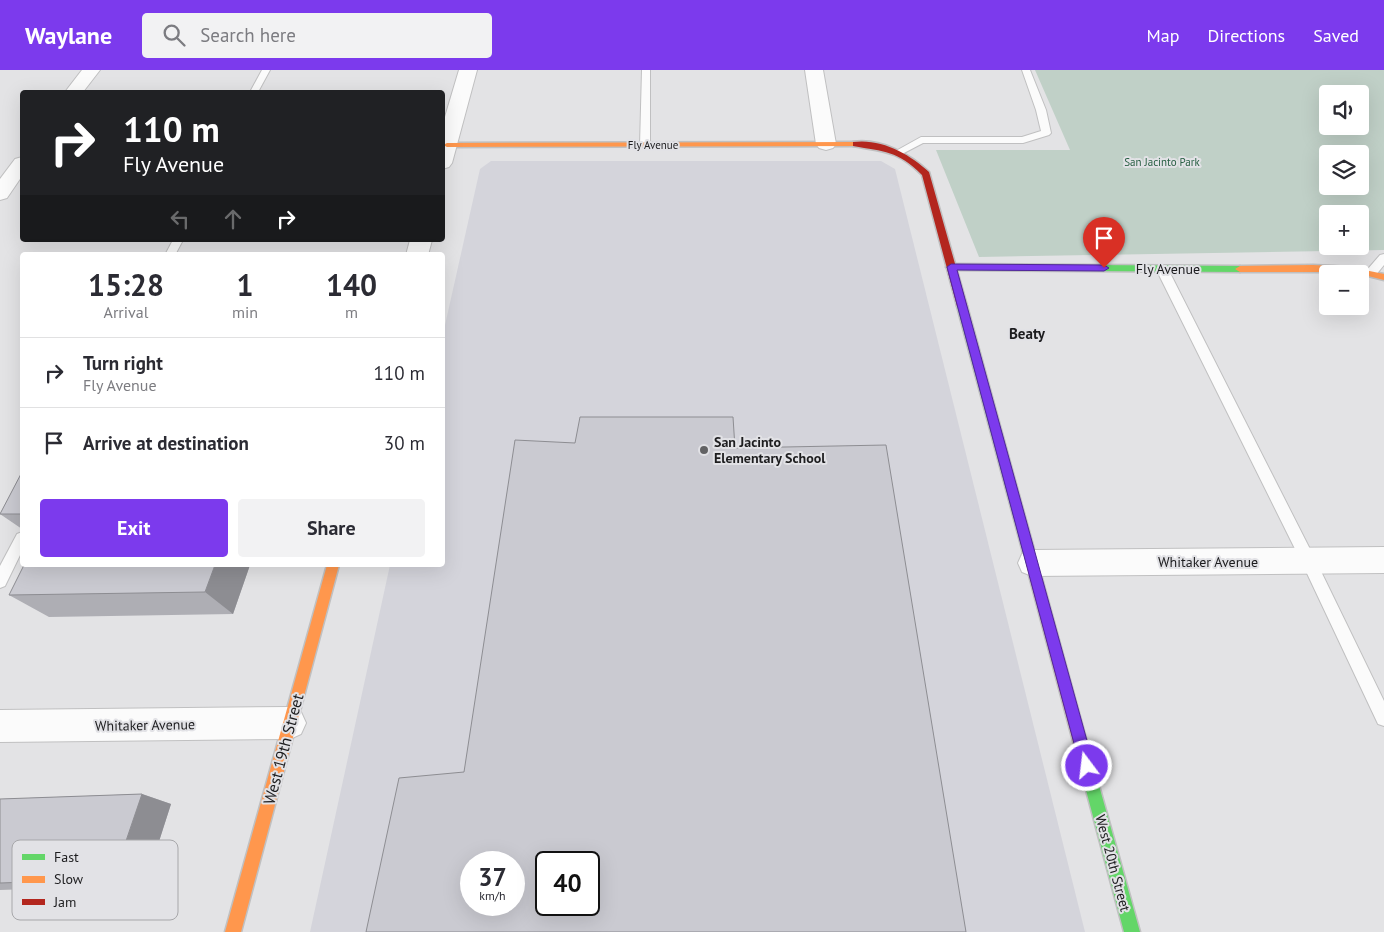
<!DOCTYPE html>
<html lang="en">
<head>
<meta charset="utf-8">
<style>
	:root { --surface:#fff; --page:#f2f2f3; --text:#2b2b33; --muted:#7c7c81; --line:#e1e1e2; --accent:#7c3aed }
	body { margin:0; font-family:"PT Sans",sans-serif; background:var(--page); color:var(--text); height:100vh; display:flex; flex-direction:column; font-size:19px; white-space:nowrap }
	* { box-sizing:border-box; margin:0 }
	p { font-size:16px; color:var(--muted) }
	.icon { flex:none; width:28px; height:28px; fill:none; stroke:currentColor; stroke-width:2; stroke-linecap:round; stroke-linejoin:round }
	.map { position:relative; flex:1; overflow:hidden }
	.side { position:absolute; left:20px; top:182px; width:425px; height:315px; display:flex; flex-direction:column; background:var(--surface); border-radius:5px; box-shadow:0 5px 20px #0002 }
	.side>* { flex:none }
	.hud { position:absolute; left:20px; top:20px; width:425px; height:152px; border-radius:5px; box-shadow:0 5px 20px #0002; background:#202124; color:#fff; overflow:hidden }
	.buttons { position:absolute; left:1319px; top:15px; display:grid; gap:10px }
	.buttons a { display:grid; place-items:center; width:50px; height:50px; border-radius:5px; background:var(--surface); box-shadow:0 5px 20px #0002; font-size:25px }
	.speed { position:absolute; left:460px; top:781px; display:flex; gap:10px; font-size:25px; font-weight:700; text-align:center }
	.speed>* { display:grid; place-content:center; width:65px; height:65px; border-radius:50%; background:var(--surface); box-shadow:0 5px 20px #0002; line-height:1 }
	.speed small { font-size:12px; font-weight:400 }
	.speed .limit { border:2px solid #111; border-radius:8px; background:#fff; color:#111 }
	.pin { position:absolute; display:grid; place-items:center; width:42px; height:42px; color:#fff; margin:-51px -21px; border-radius:50% 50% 50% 0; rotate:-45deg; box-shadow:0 0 5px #0007 }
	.pin .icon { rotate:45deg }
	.me { position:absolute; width:55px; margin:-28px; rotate:345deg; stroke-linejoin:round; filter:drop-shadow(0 0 4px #0008) }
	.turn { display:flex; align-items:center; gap:18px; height:105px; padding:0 20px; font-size:22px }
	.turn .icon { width:65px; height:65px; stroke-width:2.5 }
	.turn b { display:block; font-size:35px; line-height:42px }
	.lanes { display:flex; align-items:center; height:48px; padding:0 20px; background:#0003; justify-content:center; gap:25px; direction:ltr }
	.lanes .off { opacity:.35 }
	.eta { display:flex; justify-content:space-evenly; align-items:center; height:85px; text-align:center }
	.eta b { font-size:30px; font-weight:800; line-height:35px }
	.action { display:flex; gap:10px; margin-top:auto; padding:10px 20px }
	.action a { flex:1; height:58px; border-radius:5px; background:var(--accent); color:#fff; font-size:20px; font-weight:800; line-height:58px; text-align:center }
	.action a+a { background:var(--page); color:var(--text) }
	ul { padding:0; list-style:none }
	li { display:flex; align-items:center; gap:15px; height:70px; padding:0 20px; border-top:1px solid var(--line) }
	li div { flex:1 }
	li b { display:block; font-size:19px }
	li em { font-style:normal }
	header { display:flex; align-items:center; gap:30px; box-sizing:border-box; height:70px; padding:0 25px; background:var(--accent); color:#fff }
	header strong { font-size:24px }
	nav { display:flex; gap:28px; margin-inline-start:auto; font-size:18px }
	.search { width:350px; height:45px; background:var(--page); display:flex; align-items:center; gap:12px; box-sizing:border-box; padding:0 18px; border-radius:5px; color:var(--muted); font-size:19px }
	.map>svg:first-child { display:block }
	.built { fill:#d4d4db; fill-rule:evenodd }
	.green { fill:#c0d0c7; fill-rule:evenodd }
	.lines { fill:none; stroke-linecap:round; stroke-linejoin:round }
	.lane-casing { stroke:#c0c0c1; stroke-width:2 }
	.street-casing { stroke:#c0c0c1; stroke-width:2 }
	.fast-casing { stroke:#c0c0c1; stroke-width:3 }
	.slow-casing { stroke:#c0c0c1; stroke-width:3 }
	.jam-casing { stroke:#c0c0c1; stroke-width:3 }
	.lane { fill:#fbfbfb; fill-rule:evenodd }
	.street { fill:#fbfbfb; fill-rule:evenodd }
	.fast { fill:#63d668; fill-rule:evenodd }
	.slow { fill:#ff974d; fill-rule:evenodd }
	.jam { fill:#b3261e; fill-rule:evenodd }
	.wall { fill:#aeaeb4 }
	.shaded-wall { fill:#8d8d92 }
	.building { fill:#cacad1; stroke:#8d8d92; fill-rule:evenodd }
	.route { fill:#7c3aed; stroke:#51269a }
	.poi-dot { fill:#626264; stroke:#e2e2e6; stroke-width:2 }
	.labels { text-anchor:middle; stroke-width:4; stroke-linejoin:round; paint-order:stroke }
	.far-street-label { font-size:11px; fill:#1d1d1f; stroke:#e2e2e6 }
	.far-park-label { font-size:11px; fill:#285f43; stroke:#e2e2e6 }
	.street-label { font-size:14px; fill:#1d1d1f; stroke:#e2e2e6 }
	.poi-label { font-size:14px; font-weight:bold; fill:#1d1d1f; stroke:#e2e2e6; text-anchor:start }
	.neighbourhood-label { font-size:15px; font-weight:bold; fill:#1d1d1f; stroke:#e2e2e6 }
	.near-street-label { font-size:16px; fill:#1d1d1f; stroke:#e2e2e6 }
	.key { fill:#e2e2e6; stroke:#a7a7aa; stroke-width:1 }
	.key-label { font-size:14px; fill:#1d1d1f }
</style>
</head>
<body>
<header>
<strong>Waylane</strong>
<div class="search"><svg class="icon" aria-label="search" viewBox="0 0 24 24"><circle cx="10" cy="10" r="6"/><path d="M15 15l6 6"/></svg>Search here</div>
<nav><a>Map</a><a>Directions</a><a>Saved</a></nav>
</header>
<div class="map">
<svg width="1384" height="862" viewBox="0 0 1384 862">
	<rect width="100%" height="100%" fill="#e3e3e5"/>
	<path class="built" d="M491,91H881L895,99L1085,862H310L390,495H442L443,264L480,99ZM471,792H514V835H471ZM546,792H589V835H546Z"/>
	<path class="green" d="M1035,0H1384V180L979,187L936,80H1070ZM1328,24H1360V56H1328ZM1328,84H1360V116H1328ZM1328,144H1360V176H1328Z"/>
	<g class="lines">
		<defs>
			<path id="lane" d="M262,0H270L258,22H250Z
				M642,0H650V75L645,78L640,75Z
				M1022,0H1030L1046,40L1051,63L1049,65L1023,73H923L902,84H896L894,82L921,67H1022L1041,61L1036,40Z
				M173,170H183L175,185H165Z
				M1384,184V195L1375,206H1367L1365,203L1367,200L1380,185Z
				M1162,195L1168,199L1314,487L1384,631V656L1378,654L1304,497L1156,199Z
				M22,462V481L5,516L0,518V496L17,464Z"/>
			<path id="street" d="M82,0H100L83,22H65Z
				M459,0H477L452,93L449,97L442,99V57Z
				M805,0H823L836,74L833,78L826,80L819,78L816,74Z
				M22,87V106L7,128L0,130V109L15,89Z
				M410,170H432L428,185H406Z
				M1384,477V503L1032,506L1022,502L1018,493L1022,484L1032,480Z
				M290,637L301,642L306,653L301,664L290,669L0,672V640Z"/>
			<path id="fast" d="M951,194L1240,196L1245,199L1240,202L951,200L946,197Z
				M962,233L967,236L1038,494L1036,498L1032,499L1028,498L1026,494L957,236Z
				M1086,687L1091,689L1093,694L1140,862H1124L1079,694L1081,689Z"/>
			<path id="slow" d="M856,72H859V76L447,77L443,75L447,73Z
				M1313,195L1350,197L1384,204V210L1360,204L1332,202H1240L1235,199L1240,196Z
				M1032,489L1036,490L1038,494L1093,694L1091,699L1086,701L1081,699L1079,694L1026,494L1028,490Z
				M327,495H339L241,862H225Z"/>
			<path id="jam" d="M853,72C881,68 910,84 929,102L967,236L965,238H959L957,236L922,105C897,80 885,82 853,76Z"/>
		</defs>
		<use href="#lane" class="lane-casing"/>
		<use href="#street" class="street-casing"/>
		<use href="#fast" class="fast-casing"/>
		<use href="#slow" class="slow-casing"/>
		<use href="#jam" class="jam-casing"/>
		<use href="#lane" class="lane"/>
		<use href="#street" class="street"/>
		<use href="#fast" class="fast"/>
		<use href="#slow" class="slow"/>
		<use href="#jam" class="jam"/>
	</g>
	<path class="wall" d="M22,402V459L0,444Z
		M250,495L233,544L49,547L9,525Z
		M142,724L171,734L145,815L0,820V729Z"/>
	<path class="shaded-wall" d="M215,495H250L233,544L205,522Z
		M142,724L171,734L145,815L113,809Z"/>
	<path class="building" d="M580,347H733L735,378L886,375L966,862H366L399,708L464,702L515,370L575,373ZM471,792H514V835H471ZM546,792H589V835H546Z
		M22,402V444H0Z
		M24,495H215L205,522L9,525Z
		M142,724L113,809L0,813V729Z"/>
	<path class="route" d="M951,194L1104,195L1109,198L1104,201L957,200L1094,696L1092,701L1087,703L1082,701L1080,696L947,197Z"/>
	<circle class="poi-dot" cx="704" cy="380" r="5"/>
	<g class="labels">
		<g class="far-street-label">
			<text x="653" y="79">Fly Avenue</text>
		</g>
		<g class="far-park-label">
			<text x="1162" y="96">San Jacinto Park</text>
		</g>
		<g class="street-label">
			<text x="1168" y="204">Fly Avenue</text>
			<text x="1208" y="497">Whitaker Avenue</text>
			<text transform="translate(145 655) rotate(-1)" y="5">Whitaker Avenue</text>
			<text transform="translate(1113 793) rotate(75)" y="5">West 20th Street</text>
		</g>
		<g class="poi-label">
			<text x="714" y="377">San Jacinto<tspan x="714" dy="16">Elementary School</tspan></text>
		</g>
		<g class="neighbourhood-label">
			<text x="1027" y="269">Beaty</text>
		</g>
		<g class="near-street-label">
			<text transform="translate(283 679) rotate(-75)" y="6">West 19th Street</text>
		</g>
	</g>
	<rect x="12" y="770" width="166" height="80" rx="8" class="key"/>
	<rect x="22" y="784" width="23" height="6" fill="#63d668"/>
	<rect x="22" y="806" width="23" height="7" fill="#ff974d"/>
	<rect x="22" y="829" width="23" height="6" fill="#b3261e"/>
	<g class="key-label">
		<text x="54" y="792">Fast</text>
		<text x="54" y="814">Slow</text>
		<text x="54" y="837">Jam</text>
	</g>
</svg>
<div class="buttons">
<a><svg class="icon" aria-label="sound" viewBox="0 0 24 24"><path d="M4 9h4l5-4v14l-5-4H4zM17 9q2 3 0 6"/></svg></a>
<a><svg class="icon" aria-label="layers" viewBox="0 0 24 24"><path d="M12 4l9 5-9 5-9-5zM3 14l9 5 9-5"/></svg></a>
<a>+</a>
<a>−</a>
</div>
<div class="speed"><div>37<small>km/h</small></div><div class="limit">40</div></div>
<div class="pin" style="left:1104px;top:198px;background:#d93025"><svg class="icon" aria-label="arrive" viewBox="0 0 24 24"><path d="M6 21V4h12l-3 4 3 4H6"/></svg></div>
<svg class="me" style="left:1087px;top:696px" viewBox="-20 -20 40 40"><circle r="17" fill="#7c3aed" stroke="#fff" stroke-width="3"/><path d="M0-11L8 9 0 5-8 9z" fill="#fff"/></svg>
<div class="hud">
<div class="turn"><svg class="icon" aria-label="right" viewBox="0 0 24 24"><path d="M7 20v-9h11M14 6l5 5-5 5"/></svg><div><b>110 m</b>Fly Avenue</div></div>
<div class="lanes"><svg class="icon off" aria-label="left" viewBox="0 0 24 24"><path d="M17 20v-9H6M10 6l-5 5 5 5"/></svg><svg class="icon off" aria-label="ahead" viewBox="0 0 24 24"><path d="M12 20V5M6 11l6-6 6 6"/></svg><svg class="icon" aria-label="right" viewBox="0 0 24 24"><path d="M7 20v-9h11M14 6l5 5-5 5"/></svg></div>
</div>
<section class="side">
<div class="eta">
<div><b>15:28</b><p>Arrival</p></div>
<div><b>1</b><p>min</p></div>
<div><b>140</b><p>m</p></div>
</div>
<ul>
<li><svg class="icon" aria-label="right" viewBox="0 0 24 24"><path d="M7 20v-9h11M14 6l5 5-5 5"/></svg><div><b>Turn right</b><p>Fly Avenue</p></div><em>110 m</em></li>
<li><svg class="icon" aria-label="arrive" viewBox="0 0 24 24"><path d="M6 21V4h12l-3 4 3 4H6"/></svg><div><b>Arrive at destination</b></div><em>30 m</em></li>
</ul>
<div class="action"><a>Exit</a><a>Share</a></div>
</section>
</div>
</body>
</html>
